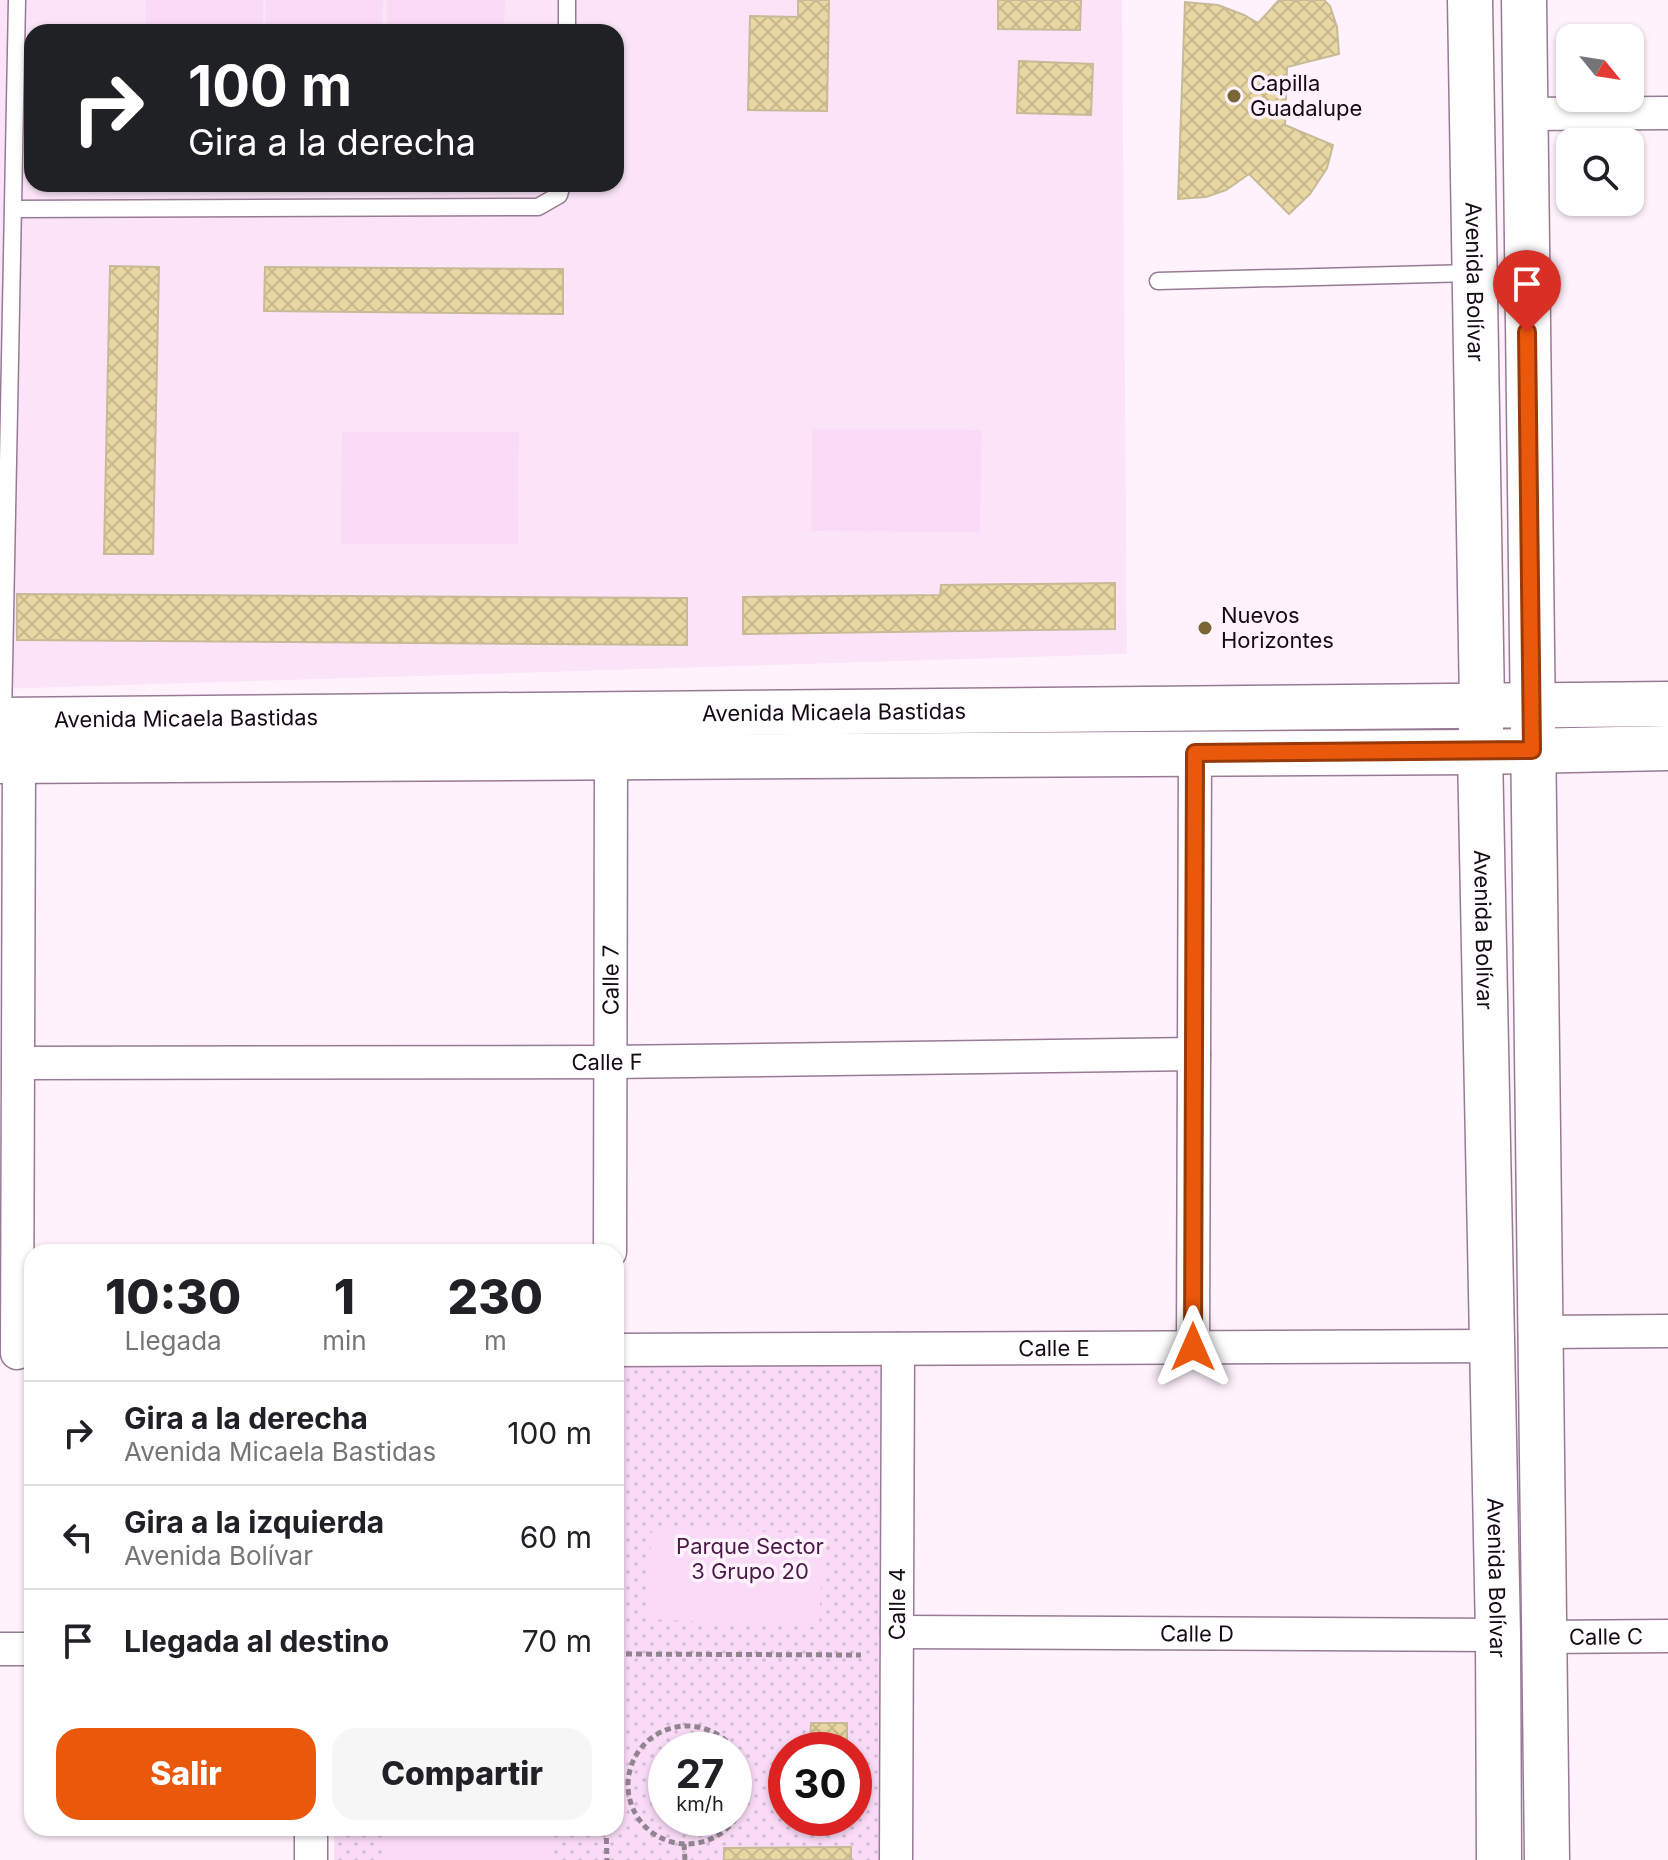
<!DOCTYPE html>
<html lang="es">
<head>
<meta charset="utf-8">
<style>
	:root { --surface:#fff; --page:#f6f6f6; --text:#202124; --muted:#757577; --line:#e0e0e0; --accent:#ea580c }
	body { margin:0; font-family:Inter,sans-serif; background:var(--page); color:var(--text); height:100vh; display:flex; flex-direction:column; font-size:30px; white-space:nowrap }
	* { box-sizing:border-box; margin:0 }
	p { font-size:26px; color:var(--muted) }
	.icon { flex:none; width:44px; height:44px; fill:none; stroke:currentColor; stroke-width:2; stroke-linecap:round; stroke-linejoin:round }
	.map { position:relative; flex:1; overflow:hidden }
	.sheet { position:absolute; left:24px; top:1244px; width:600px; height:592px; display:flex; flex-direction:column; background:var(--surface); border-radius:24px; box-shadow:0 2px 6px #0004 }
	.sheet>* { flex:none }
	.banner { position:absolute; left:24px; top:24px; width:600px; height:168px; border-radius:24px; box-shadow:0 2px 6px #0004; background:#202124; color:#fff; overflow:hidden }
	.needle { width:52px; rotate:120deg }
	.tools { position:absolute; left:1556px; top:24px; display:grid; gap:16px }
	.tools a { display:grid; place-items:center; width:88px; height:88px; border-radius:16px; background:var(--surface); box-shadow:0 2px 6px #0004; font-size:40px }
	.speed { position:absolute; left:648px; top:1732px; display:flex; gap:16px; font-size:40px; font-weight:700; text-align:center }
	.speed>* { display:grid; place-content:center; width:104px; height:104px; border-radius:50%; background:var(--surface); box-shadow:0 2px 6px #0004; line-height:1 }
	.speed small { font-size:20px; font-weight:400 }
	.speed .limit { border:12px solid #d22; background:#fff; color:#111 }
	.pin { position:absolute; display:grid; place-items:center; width:68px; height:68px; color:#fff; margin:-82px -34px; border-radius:50% 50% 50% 0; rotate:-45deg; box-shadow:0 0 8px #0007 }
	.pin .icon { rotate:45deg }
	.me { position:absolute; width:88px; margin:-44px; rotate:0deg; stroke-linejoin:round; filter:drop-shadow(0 0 6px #0008) }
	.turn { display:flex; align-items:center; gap:28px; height:168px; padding:0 32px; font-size:36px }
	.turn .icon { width:104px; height:104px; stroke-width:2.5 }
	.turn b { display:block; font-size:56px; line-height:68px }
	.eta { display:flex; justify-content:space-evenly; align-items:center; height:136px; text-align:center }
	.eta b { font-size:48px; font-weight:800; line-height:56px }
	.primary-button { display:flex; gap:16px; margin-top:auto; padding:16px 32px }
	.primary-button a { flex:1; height:92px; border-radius:24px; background:var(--accent); color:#fff; font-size:32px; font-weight:800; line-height:92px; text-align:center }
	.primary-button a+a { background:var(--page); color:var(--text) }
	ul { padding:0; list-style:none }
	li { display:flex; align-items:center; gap:24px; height:104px; padding:0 32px; border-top:2px solid var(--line) }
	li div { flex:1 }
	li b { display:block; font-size:30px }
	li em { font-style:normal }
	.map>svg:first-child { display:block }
	.built { fill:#fbe4f8; fill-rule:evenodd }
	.green { fill:url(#green-dots); fill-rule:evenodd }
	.pitch { fill:#fadbf7 }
	.building { fill:url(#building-cross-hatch); stroke:#c6ba97; stroke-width:2 }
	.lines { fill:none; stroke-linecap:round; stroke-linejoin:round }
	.lane-casing { stroke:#977b94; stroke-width:19 }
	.street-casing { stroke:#977b94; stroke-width:35 }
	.secondary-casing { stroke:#977b94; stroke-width:47 }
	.path { stroke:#90858f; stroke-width:5; stroke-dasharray:6 4; stroke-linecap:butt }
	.lane { stroke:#fff; stroke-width:16 }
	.street { stroke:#fff; stroke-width:32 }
	.secondary { stroke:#fff; stroke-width:44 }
	.route-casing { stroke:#983908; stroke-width:20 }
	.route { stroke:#ea580c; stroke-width:14 }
	.poi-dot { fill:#796836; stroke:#fff2fd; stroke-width:3 }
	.labels { text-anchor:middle; stroke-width:7; stroke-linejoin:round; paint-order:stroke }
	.poi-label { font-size:22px; fill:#150b14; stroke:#fff2fd; text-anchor:start }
	.street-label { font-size:22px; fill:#150b14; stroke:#fff2fd }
	.park-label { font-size:22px; fill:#4c1a49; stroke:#fff2fd }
</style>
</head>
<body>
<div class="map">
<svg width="1668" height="1860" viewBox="0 0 1668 1860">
	<defs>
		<pattern id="green-dots" width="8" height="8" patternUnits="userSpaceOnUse" patternTransform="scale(2)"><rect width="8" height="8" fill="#fadbf7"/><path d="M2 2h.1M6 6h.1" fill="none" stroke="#d5bbd3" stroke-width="1.8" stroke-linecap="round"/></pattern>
		<pattern id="building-cross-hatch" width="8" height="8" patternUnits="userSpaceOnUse" patternTransform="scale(2)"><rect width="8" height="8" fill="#e9d7a3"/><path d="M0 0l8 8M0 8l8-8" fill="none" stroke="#c7b78b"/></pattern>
	</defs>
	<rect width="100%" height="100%" fill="#fff2fd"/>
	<path class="built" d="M0,0H1122L1127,654L0,689ZM32,32H616V184H32Z"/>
	<path class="green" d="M885,1364L884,1860H334V1828H616V1367ZM666,1750H734V1818H666ZM786,1750H854V1818H786Z"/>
	<path class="pitch" d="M146,0H263V32H145Z
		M266,0H383L382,32H265Z
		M387,0H505L504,32H387Z
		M812,429L982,430L980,532L811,531Z
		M342,432H519L518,544H341Z
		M652,1527L824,1534L819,1627L647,1619Z
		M383,1828H551V1860H383Z"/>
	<path class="building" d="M798,0H829L827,111L748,110L750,16L798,17Z
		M998,0H1081L1080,30L998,29Z
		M1279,0H1324L1330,6L1337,27L1339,54L1287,67L1285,125L1333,145L1327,168L1310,194L1289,214L1249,174L1226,190L1206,197L1178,199L1185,2L1218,5L1244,15L1258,23Z
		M1019,61L1093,64L1091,115L1017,113Z
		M110,266L159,267L153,554H104Z
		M265,267L563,269V314L264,311Z
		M1115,583V629L743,634V597L940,595L941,585Z
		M17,594L687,598V645L17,640Z
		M811,1723H847V1750H810Z
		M851,1847V1860H724V1848Z"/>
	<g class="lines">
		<defs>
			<path id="lane" d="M567,32V0
				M13,209L538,207L559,195L562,184
				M1158,281L1472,273
				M3,718L17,0"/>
			<g id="street">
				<path d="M1525,114L1668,113"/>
				<path id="s1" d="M19,1063L610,1062L1194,1054"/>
				<path id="s2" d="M610,1252L611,756"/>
				<path d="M1541,1332L1668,1331"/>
				<path d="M1193,1347L1195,753"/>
				<path id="s3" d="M616,1350L1492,1346"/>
				<path d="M17,1353L19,761"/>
				<path id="s4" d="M897,1632L1498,1635"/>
				<path id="s5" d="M1544,1637L1668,1636"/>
				<path d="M0,1649H32"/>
				<path d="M311,1860V1828"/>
				<path id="s6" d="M896,1860L898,1349"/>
			</g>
			<g id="secondary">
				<path id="s7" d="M1470,0L1482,705L1480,752L1498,1635L1499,1860"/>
				<path d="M1524,0L1547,1860"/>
				<path id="s8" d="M0,720L1668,704"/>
				<path d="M0,761L1480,752L1668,748"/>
			</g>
		</defs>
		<use href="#lane" class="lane-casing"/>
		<use href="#street" class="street-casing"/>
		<use href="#secondary" class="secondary-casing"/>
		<path class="path" d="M616,1654L861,1655
			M628 1785a59 59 0 1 1 118 0a59 59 0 1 1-118 0Z
			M616,1783H628
			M606,1828L607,1860
			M684,1844L685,1860"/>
		<use href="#lane" class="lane"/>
		<use href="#street" class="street"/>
		<use href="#secondary" class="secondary"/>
	</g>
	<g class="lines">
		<defs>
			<path id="route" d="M1193,1347L1195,753L1532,750L1527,332"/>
		</defs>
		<use href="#route" class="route-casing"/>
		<use href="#route" class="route"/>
	</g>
	<g class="poi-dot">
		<circle cx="1234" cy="96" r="8"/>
		<circle cx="1205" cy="628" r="8"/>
	</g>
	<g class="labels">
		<g class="poi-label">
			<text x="1250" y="91">Capilla<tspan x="1250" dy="25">Guadalupe</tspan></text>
			<text x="1221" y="623">Nuevos<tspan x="1221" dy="25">Horizontes</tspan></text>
		</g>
		<g class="street-label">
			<text dy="8" stroke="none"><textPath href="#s7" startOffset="282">Avenida Bolívar</textPath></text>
			<text dy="8" stroke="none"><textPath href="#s8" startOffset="834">Avenida Micaela Bastidas</textPath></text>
			<text dy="8" stroke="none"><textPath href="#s8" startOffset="186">Avenida Micaela Bastidas</textPath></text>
			<text dy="8" stroke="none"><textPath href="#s7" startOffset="930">Avenida Bolívar</textPath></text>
			<text dy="8" stroke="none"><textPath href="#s2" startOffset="272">Calle 7</textPath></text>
			<text dy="8" stroke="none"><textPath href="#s1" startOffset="588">Calle F</textPath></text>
			<text dy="8" stroke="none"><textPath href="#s3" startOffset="438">Calle E</textPath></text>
			<text dy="8" stroke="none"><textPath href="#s7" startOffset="1578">Avenida Bolívar</textPath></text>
			<text dy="8" stroke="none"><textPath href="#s6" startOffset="256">Calle 4</textPath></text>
			<text dy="8" stroke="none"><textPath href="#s4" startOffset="300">Calle D</textPath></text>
			<text dy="8" stroke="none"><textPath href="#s5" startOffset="62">Calle C</textPath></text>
		</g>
		<g class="park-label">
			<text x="750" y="1554">Parque Sector<tspan x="750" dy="25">3 Grupo 20</tspan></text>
		</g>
	</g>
</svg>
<div class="tools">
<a><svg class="needle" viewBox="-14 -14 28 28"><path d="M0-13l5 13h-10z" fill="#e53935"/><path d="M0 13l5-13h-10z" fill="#757577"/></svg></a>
<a><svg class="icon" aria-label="search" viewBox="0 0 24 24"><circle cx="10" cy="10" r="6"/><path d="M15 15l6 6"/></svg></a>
</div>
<div class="speed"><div>27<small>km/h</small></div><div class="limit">30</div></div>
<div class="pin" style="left:1527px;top:332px;background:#d93025"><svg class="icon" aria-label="arrive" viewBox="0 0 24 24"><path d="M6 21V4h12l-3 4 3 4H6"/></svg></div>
<svg class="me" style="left:1193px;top:1347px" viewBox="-20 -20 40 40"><path d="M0-17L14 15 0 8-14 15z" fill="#ea580c" stroke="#fff" stroke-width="4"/></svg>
<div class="banner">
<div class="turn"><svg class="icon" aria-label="right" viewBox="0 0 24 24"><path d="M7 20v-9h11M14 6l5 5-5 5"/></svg><div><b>100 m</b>Gira a la derecha</div></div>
</div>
<section class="sheet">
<div class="eta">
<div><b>10:30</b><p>Llegada</p></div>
<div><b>1</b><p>min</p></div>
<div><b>230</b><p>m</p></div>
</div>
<ul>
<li><svg class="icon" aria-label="right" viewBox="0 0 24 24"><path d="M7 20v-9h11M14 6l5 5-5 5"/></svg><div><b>Gira a la derecha</b><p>Avenida Micaela Bastidas</p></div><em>100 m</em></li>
<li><svg class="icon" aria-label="left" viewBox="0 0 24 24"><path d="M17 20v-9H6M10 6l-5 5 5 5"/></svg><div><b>Gira a la izquierda</b><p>Avenida Bolívar</p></div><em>60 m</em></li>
<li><svg class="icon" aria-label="arrive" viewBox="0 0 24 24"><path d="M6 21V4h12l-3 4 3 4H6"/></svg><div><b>Llegada al destino</b></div><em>70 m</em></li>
</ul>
<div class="primary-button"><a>Salir</a><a>Compartir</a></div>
</section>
</div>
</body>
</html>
